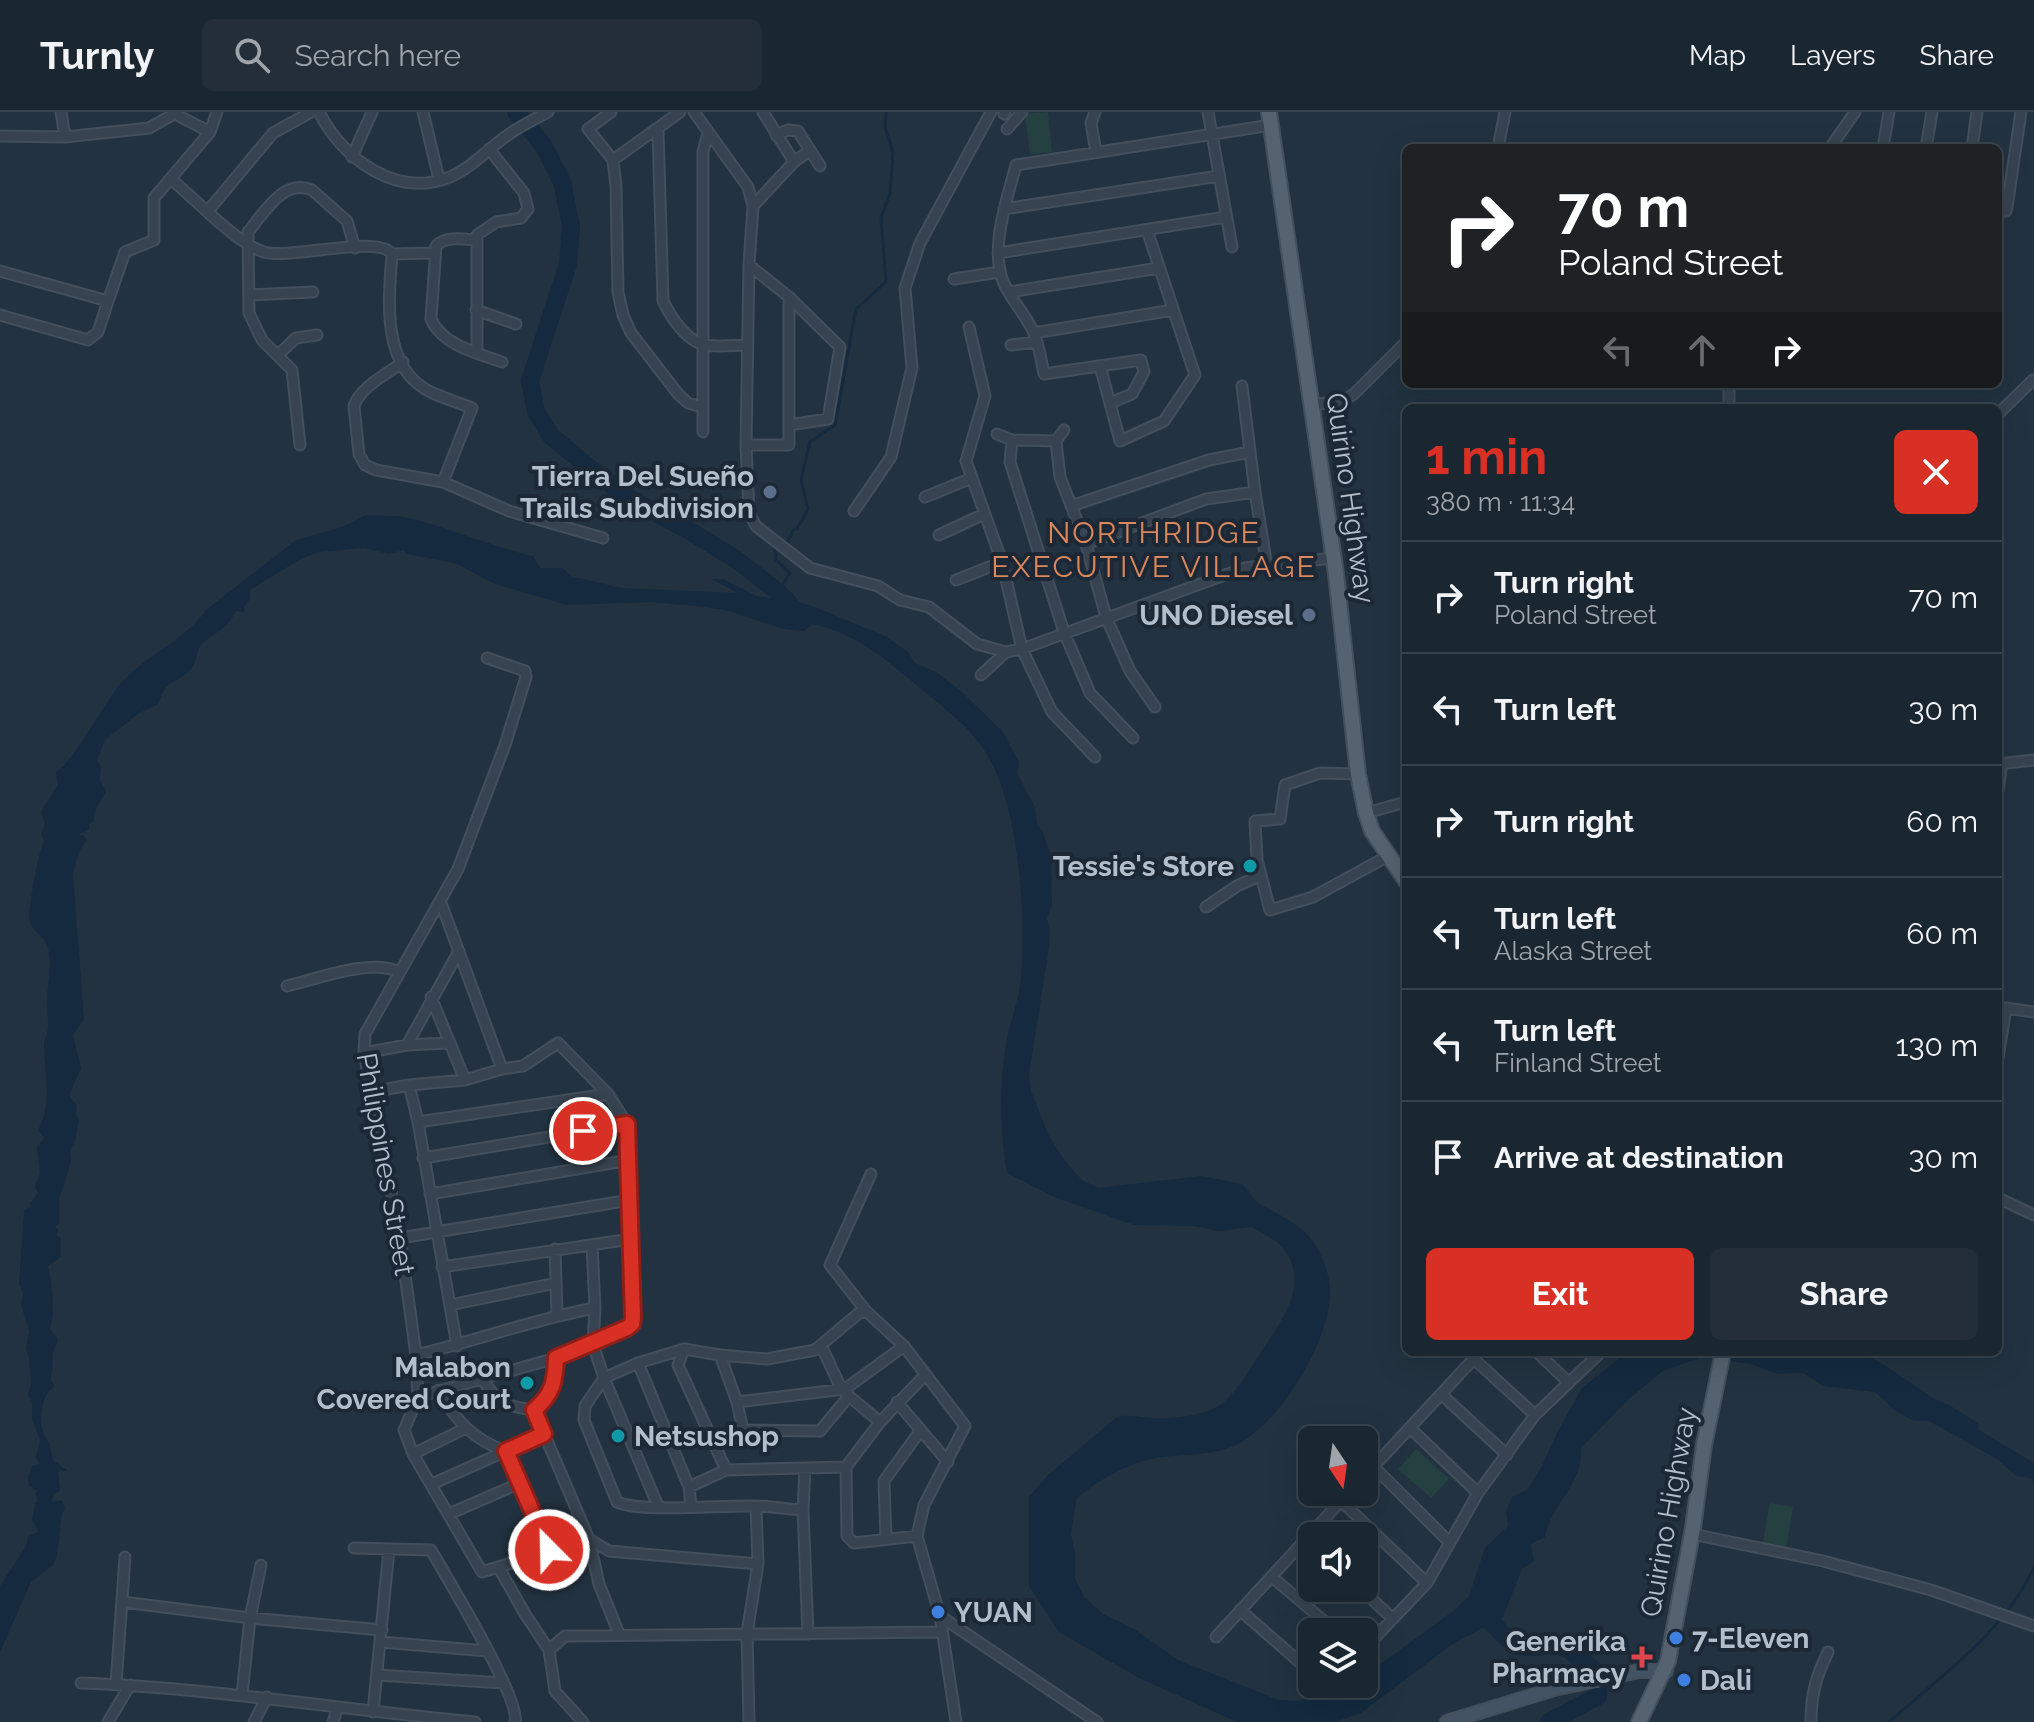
<!DOCTYPE html>
<html lang="en">
<head>
<meta charset="utf-8">
<style>
	:root { --surface:#1a2630; --page:#232e38; --text:#f1f3f6; --muted:#9fa5ab; --line:#38434c; --accent:#d93025 }
	body { margin:0; font-family:Raleway,sans-serif; background:var(--page); color:var(--text); height:100vh; display:flex; flex-direction:column; font-size:30px; white-space:nowrap }
	* { box-sizing:border-box; margin:0 }
	p { font-size:26px; color:var(--muted) }
	.icon { flex:none; width:44px; height:44px; fill:none; stroke:currentColor; stroke-width:2; stroke-linecap:round; stroke-linejoin:round }
	.map { position:relative; flex:1; overflow:hidden }
	.side { position:absolute; left:1402px; top:292px; width:600px; height:952px; display:flex; flex-direction:column; background:var(--surface); border-radius:12px; box-shadow:0 8px 32px #0002,0 0 0 2px var(--line) }
	.side>* { flex:none }
	.hud { position:absolute; left:1402px; top:32px; width:600px; height:244px; border-radius:12px; box-shadow:0 8px 32px #0002,0 0 0 2px var(--line); background:#202124; color:#fff; overflow:hidden }
	.needle { width:52px; rotate:167deg }
	.buttons { position:absolute; left:1298px; top:1314px; display:grid; gap:16px }
	.buttons a { display:grid; place-items:center; width:80px; height:80px; border-radius:12px; background:var(--surface); box-shadow:0 8px 32px #0002,0 0 0 2px var(--line); font-size:40px }
	.pin { position:absolute; display:grid; place-items:center; width:68px; height:68px; color:#fff; margin:-34px; border:4px solid #fff; border-radius:50%; box-shadow:0 2px 8px #0007 }
	.me { position:absolute; width:88px; margin:-44px; rotate:337deg; stroke-linejoin:round; filter:drop-shadow(0 0 6px #0008) }
	.turn { display:flex; align-items:center; gap:28px; height:168px; padding:0 24px; font-size:36px }
	.turn .icon { width:104px; height:104px; stroke-width:2.5 }
	.turn b { display:block; font-size:56px; line-height:68px }
	.lanes { display:flex; align-items:center; height:76px; padding:0 24px; background:#0003; justify-content:center; gap:40px; direction:ltr }
	.lanes .off { opacity:.35 }
	.round { display:grid; place-items:center; flex:none; width:84px; height:84px; border-radius:12px; background:var(--page) }
	.headline { display:flex; align-items:center; justify-content:space-between; height:136px; padding:0 24px }
	h1 { font-size:48px; font-weight:700; line-height:60px; color:var(--accent) }
	.button { display:flex; gap:16px; margin-top:auto; padding:16px 24px }
	.button a { flex:1; height:92px; border-radius:12px; background:var(--accent); color:#fff; font-size:32px; font-weight:700; line-height:92px; text-align:center }
	.button a+a { background:var(--page); color:var(--text) }
	ul { padding:0; list-style:none }
	li { display:flex; align-items:center; gap:24px; height:112px; padding:0 24px; border-top:2px solid var(--line) }
	li div { flex:1 }
	li b { display:block; font-size:30px }
	li em { font-style:normal }
	header { display:flex; align-items:center; gap:48px; box-sizing:border-box; height:112px; padding:0 40px; background:var(--surface); border-bottom:2px solid var(--line) }
	header strong { font-size:38px }
	nav { display:flex; gap:44px; margin-inline-start:auto; font-size:28px }
	.search { width:560px; height:72px; background:var(--page); display:flex; align-items:center; gap:20px; box-sizing:border-box; padding:0 28px; border-radius:12px; color:var(--muted); font-size:30px }
	.map>svg:first-child { display:block }
	.green { fill:#254041 }
	.water { fill:#152a3f }
	.lines { fill:none; stroke-linecap:round; stroke-linejoin:round }
	.stream { stroke:#152a3f; stroke-width:3 }
	.river { stroke:#152a3f; stroke-width:18 }
	.street-casing { stroke:#434f5c; stroke-width:13 }
	.secondary-casing { stroke:#434f5c; stroke-width:16 }
	.primary-casing { stroke:#434f5c; stroke-width:18 }
	.street { stroke:#374350; stroke-width:9 }
	.secondary { stroke:#445363; stroke-width:12 }
	.primary { stroke:#556370; stroke-width:14 }
	.route-casing { stroke:#8d1f18; stroke-width:20 }
	.route { stroke:#d93025; stroke-width:14 }
	.service-dot { fill:#5c6f8a; stroke:#1c2835; stroke-width:3 }
	.culture-dot { fill:#0f9aa8; stroke:#1c2835; stroke-width:3 }
	.shop-dot { fill:#3f7fe0; stroke:#1c2835; stroke-width:3 }
	.health-dot { fill:#e0444e; stroke:#1c2835; stroke-width:3 }
	.labels { text-anchor:middle; stroke-width:8; stroke-linejoin:round; paint-order:stroke }
	.poi-label { font-size:28px; font-weight:bold; fill:#b3becb; stroke:#1c2835; text-anchor:end }
	.street-label { font-size:28px; fill:#b3becb; stroke:#1c2835 }
	.neighbourhood-label { font-size:30px; letter-spacing:2px; fill:#dc885c; stroke:#1c2835 }
</style>
</head>
<body>
<header>
<strong>Turnly</strong>
<div class="search"><svg class="icon" aria-label="search" viewBox="0 0 24 24"><circle cx="10" cy="10" r="6"/><path d="M15 15l6 6"/></svg>Search here</div>
<nav><a>Map</a><a>Layers</a><a>Share</a></nav>
</header>
<div class="map">
<svg width="2034" height="1610" viewBox="0 0 2034 1610">
	<rect width="100%" height="100%" fill="#223240"/>
	<path class="green" d="M1048,0L1052,40L1030,42L1025,2Z
		M1416,1337L1449,1367L1431,1386L1398,1357Z
		M1770,1391L1793,1395L1786,1439L1762,1436Z"/>
	<path class="water" d="M366,403C379,404 392,403 405,405C448,415 489,434 533,444L540,456H563L573,466H580L621,476L738,481L711,467H723L759,485L791,488L812,494L885,524L908,540L915,551L936,560L961,579L1002,619L1019,650L1017,661L1035,695L1037,713L1043,720L1051,746L1052,791L1047,807L1050,819L1049,836L1029,962L1031,979L1049,1024L1065,1049L1082,1068L1098,1076L1201,1064L1242,1072C1248,1077 1252,1085 1257,1090C1261,1094 1269,1097 1273,1099C1292,1110 1308,1118 1318,1138C1325,1150 1330,1166 1330,1179C1331,1228 1279,1314 1234,1334C1210,1344 1182,1342 1156,1346C1132,1350 1094,1369 1076,1388L1071,1422L1075,1442V1466L1084,1485L1103,1502L1134,1517L1178,1548L1279,1588L1298,1589L1347,1572H1364V1564L1452,1500L1469,1484L1485,1436L1508,1414L1506,1400L1512,1385L1527,1378L1542,1354L1558,1319L1582,1276L1627,1240H1854L1880,1250L1936,1288L1947,1292L1975,1309L1978,1312L1979,1318L2034,1351V1371L2031,1366L2016,1364L1997,1347L1929,1309H1914L1897,1300L1875,1280L1823,1274L1803,1261L1777,1262L1751,1252L1702,1245L1663,1259L1630,1286L1581,1336C1584,1371 1551,1392 1545,1425L1531,1432L1534,1449L1522,1457L1503,1505L1451,1533L1361,1601L1335,1610H1237L1139,1566L1059,1520L1029,1474V1385L1048,1363L1117,1305C1129,1302 1140,1305 1153,1306C1170,1307 1191,1305 1208,1299C1231,1291 1244,1266 1257,1246C1277,1215 1313,1173 1283,1136C1276,1127 1261,1121 1252,1115L1219,1119L1194,1114L1134,1113L1054,1085L1007,1061C1000,1025 999,969 1006,933C1009,913 1017,893 1020,874C1027,811 1020,695 986,641C972,617 947,598 926,581C891,552 859,522 813,512L804,519L783,517L729,499L705,495L651,490L567,493L495,472L455,451L406,442L404,438L389,442L364,436L318,440L299,448L250,478V487L244,495L245,500L236,499C226,517 221,517 205,529C197,534 198,544 194,552C189,562 179,566 170,572C162,577 162,586 157,593L139,601L105,628L97,648L101,655L100,668L106,679L94,701V709L89,712V718L78,722L84,724L87,728L79,739L73,762L84,907L73,923L81,956L69,983L77,994L76,1002L79,1008L75,1029L70,1038L71,1050L59,1087V1112L55,1114L58,1118L56,1123L61,1126V1145L48,1154C52,1172 56,1196 50,1217L57,1225L58,1230C49,1240 56,1255 50,1266L55,1274C40,1282 36,1317 49,1330L53,1348L68,1359L61,1358L58,1360L60,1379L54,1382L51,1390L62,1388L65,1396L62,1402L57,1444L53,1453L31,1470L0,1540V1474L27,1433L28,1424L39,1420L32,1408L35,1391L38,1389L35,1382L37,1379L29,1373L28,1365L32,1354L40,1352L36,1345L40,1328L32,1307V1290L28,1283L31,1271L29,1246L26,1237L29,1220L21,1192L23,1181L19,1172L24,1098L31,1095L30,1091L38,1081L35,1074L40,1062L37,1035L44,1026L38,1018C53,993 44,961 44,933C44,927 48,922 48,916C49,910 47,903 47,897C46,877 53,856 48,836C46,825 34,821 30,811C26,805 39,737 44,729L41,722L45,712L41,700L58,672L56,660C71,652 103,594 117,576C142,544 183,531 206,498L296,428L342,415Z"/>
	<g class="lines">
		<path class="stream" d="M788,430L793,418L797,417L808,397L801,368L810,330L835,313L856,197L886,170L881,105L890,81L893,40L885,15L886,0
			M775,437L776,448L790,461L778,480
			M1889,1610C1943,1562 2002,1522 2034,1456"/>
		<path class="river" d="M516,0L543,33L562,70L571,114L568,152L530,269L536,300L551,324L587,354L633,389L690,419L737,448L778,480L793,496
			M1475,1503C1497,1508 1498,1523 1515,1532C1528,1539 1545,1531 1558,1534C1574,1537 1586,1553 1599,1562L1598,1584L1549,1610"/>
		<defs>
			<path id="street" d="M61,0L65,25
				M171,0L210,20
				M319,0C342,46 396,87 450,65C471,56 487,38 505,25C518,15 533,8 548,0
				M423,0L439,67
				M611,0L588,17L613,48
				M680,0L613,48L616,74L618,180L623,203L631,221L679,283L688,291L702,295
				M694,0L748,75L753,94L749,153L746,333L749,401L756,414L810,456L878,474L900,488L929,495L977,532L1006,540
				M763,0L794,50
				M1095,0L1091,11L1096,40
				M1208,0L1232,135
				M1004,2L1005,0
				M1007,17L1022,0
				M658,18L663,189C671,205 684,225 701,232C713,236 734,233 747,233
				M776,23L788,18L798,19L820,54
				M0,24L65,25L149,16L174,2
				M1498,36L1505,0
				M1830,36L1855,0
				M1883,36L1889,0
				M1926,36L1932,0
				M1972,36L1977,0
				M352,45L372,0
				M171,67C194,86 237,132 264,140C290,148 378,122 392,142C389,185 381,250 425,277C439,285 457,290 472,296L443,370
				M753,94L794,50L809,39
				M1004,97L1219,64
				M208,99L273,21L311,0
				M1998,99H2006L2007,95L2021,0
				M476,128C463,127 445,124 436,134L431,207C442,233 477,241 502,250
				M998,141L1226,105
				M392,142L434,141
				M749,153L789,185L840,235L828,307L789,313
				M0,159L108,189L125,140L154,128V86L210,20L217,0
				M954,167L1000,160
				M1009,180L1159,156
				M249,183L313,180
				M476,198L516,212
				M0,203L88,228L98,220L108,189
				M969,215L985,284L966,349L1002,450L1022,537L1052,600L1095,645
				M1034,221L1173,198
				M1011,233L1036,230
				M477,241V123L496,110L521,106L528,97L524,81L489,37
				M278,243L296,226L317,223
				M403,250C387,262 360,275 354,294L359,342L365,353L376,358L443,370L509,399L603,426
				M1100,254L1120,329L1164,309L1195,263L1147,118
				M1729,272V296
				M1242,274L1255,380L1267,455
				M1110,291L1132,282L1144,260L1141,248L1044,262C1041,248 1039,232 1033,219C1024,199 1004,181 1000,159C993,128 1008,83 1016,53L1271,13
				M1312,293L1342,289L1354,282L1406,230
				M1998,302L2033,268
				M1064,318L1056,329L1060,365L1086,432L1106,505L1130,559L1155,595
				M703,320V40L708,21
				M997,322L1012,328L1056,329
				M1012,328L1010,350L1064,520L1090,581L1133,626
				M300,333L292,258L262,228L249,201L248,120C265,100 283,66 312,78L347,109L355,136
				M746,333H789V185
				M925,385L972,366
				M1071,394L1209,348L1250,340
				M854,399L891,345L912,256L905,176L920,131L991,0
				M939,423L984,402
				M1086,432L1206,387L1255,380
				M956,468L1002,450
				M487,546L525,559L526,565L505,633L458,757L365,922L364,941L400,1126L416,1243L418,1285L404,1318L413,1342L482,1460L589,1427L609,1439L758,1452
				M981,563L1006,540L1022,537L1244,456L1333,446
				M1998,652L2034,648
				M1358,662L1320,661L1285,673L1280,707L1255,709L1257,748L1270,798L1313,785L1388,744
				M1998,678L2002,651
				M1366,701L1406,690
				M441,791L502,957
				M1206,795L1237,774L1261,763
				M287,874C317,867 371,846 399,860
				M431,885L465,968
				M407,933L459,839
				M364,941L407,933L448,931
				M1998,946L2006,896L2034,900
				M409,973L418,1010L457,1234
				M372,980L409,973L465,968L502,957L523,954L558,931L608,982L627,1012L632,1212L593,1232L556,1246L418,1285
				M418,1010L608,982
				M423,1046L627,1012
				M430,1082L630,1048
				M1998,1086L2034,1103
				M400,1126L630,1088
				M592,1133L595,1196L593,1232L604,1266L658,1394
				M555,1137L557,1203
				M442,1155L631,1127
				M450,1193L556,1171
				M866,1199L830,1153L871,1062
				M821,1233L839,1272L849,1284L880,1310
				M684,1237L678,1253L726,1358L846,1355L880,1310L925,1263
				M1537,1240L1567,1269
				M416,1243C476,1229 534,1207 595,1196
				M720,1243L737,1290L743,1318
				M1474,1247L1535,1303
				M638,1251L689,1375L691,1394
				M483,1268C497,1291 508,1295 534,1298C553,1282 556,1270 556,1246
				M439,1278C455,1308 473,1328 506,1339L544,1322
				M1441,1282L1507,1343
				M737,1290L845,1277L904,1234
				M897,1290L948,1350
				M534,1298L589,1427L599,1472L619,1522
				M1410,1316L1478,1381
				M713,1331L743,1318L820,1319L849,1284
				M413,1342L466,1316
				M846,1355L847,1424L854,1431L917,1424
				M1374,1355L1450,1431
				M805,1357L803,1398L808,1522
				M1364,1365L1480,1240
				M432,1372L506,1339L549,1438
				M689,1375L726,1358
				M1341,1389L1427,1471
				M803,1398C786,1397 769,1394 753,1394C722,1393 641,1401 617,1390L584,1308L585,1294L604,1266L638,1251L684,1237L720,1243L767,1247L815,1238L859,1201L866,1199L904,1234L965,1314L924,1393L917,1424L940,1504L956,1610
				M449,1402L520,1371
				M1692,1422L1823,1449L1931,1478L2034,1514
				M886,1427L884,1369L920,1319
				M354,1436L431,1438C447,1466 521,1587 515,1610
				M499,1456L525,1502L549,1538
				M1272,1465L1337,1520
				M1360,1476L1393,1507
				M123,1490L250,1506L382,1518
				M1240,1498L1312,1561
				M940,1504L1097,1610
				M1216,1525L1349,1380
				M381,1530L487,1539
				M1364,1537L1427,1471L1478,1381L1535,1303L1601,1240
				M377,1563L503,1571
				M81,1571C213,1576 344,1598 475,1610
				M116,1572L125,1445
				M242,1583L250,1506L261,1453
				M373,1600L389,1437
				M108,1610L130,1573
				M254,1610L267,1585
				M333,1610L338,1595
				M583,1610L555,1579L549,1538L565,1524L941,1520
				M749,1610L747,1521L758,1452L756,1394
				M1811,1610C1811,1583 1816,1564 1828,1540"/>
			<path id="secondary" d="M1447,1610L1554,1577L1639,1559H1666"/>
			<path id="primary" d="M1269,0L1336,462L1358,662L1366,701L1372,719L1406,769
				M1639,1610L1668,1549L1693,1416L1704,1333L1723,1240"/>
		</defs>
		<use href="#street" class="street-casing"/>
		<use href="#secondary" class="secondary-casing"/>
		<use href="#primary" class="primary-casing"/>
		<use href="#street" class="street"/>
		<use href="#secondary" class="secondary"/>
		<use href="#primary" class="primary"/>
	</g>
	<g class="lines">
		<defs>
			<path id="route" d="M549,1438L506,1339L544,1322L534,1298C553,1282 555,1270 556,1246L627,1216L632,1212L633,1206L627,1012L583,1019"/>
		</defs>
		<use href="#route" class="route-casing"/>
		<use href="#route" class="route"/>
	</g>
	<g class="service-dot">
		<circle cx="770" cy="380" r="8"/>
		<circle cx="1309" cy="503" r="8"/>
	</g>
	<g class="culture-dot">
		<circle cx="1250" cy="754" r="8"/>
		<circle cx="527" cy="1271" r="8"/>
		<circle cx="618" cy="1324" r="8"/>
	</g>
	<g class="shop-dot">
		<circle cx="938" cy="1500" r="8"/>
		<circle cx="1676" cy="1526" r="8"/>
		<circle cx="1684" cy="1568" r="8"/>
	</g>
	<path class="health-dot" d="M1638 1533h8v8h8v8h-8v8h-8v-8h-8v-8h8z"/>
	<g class="labels">
		<g class="poi-label">
			<text x="754" y="374">Tierra Del Sueño<tspan x="754" dy="32">Trails Subdivision</tspan></text>
			<text x="1293" y="513">UNO Diesel</text>
			<text x="1234" y="764">Tessie's Store</text>
			<text x="511" y="1265">Malabon<tspan x="511" dy="32">Covered Court</tspan></text>
			<text x="634" y="1334" text-anchor="start">Netsushop</text>
			<text x="954" y="1510" text-anchor="start">YUAN</text>
			<text x="1692" y="1536" text-anchor="start">7-Eleven</text>
			<text x="1626" y="1539">Generika<tspan x="1626" dy="32">Pharmacy</tspan></text>
			<text x="1700" y="1578" text-anchor="start">Dali</text>
		</g>
		<g class="street-label">
			<text transform="translate(1351 386) rotate(82)" y="10">Quirino Highway</text>
			<text transform="translate(386 1052) rotate(80)" y="10">Philippines Street</text>
			<text transform="translate(1668 1400) rotate(-80)" y="10">Quirino Highway</text>
		</g>
		<g class="neighbourhood-label">
			<text x="1154" y="431">NORTHRIDGE<tspan x="1154" dy="34">EXECUTIVE VILLAGE</tspan></text>
		</g>
	</g>
</svg>
<div class="buttons">
<a><svg class="needle" viewBox="-14 -14 28 28"><path d="M0-13l5 13h-10z" fill="#e53935"/><path d="M0 13l5-13h-10z" fill="#9fa5ab"/></svg></a>
<a><svg class="icon" aria-label="sound" viewBox="0 0 24 24"><path d="M4 9h4l5-4v14l-5-4H4zM17 9q2 3 0 6"/></svg></a>
<a><svg class="icon" aria-label="layers" viewBox="0 0 24 24"><path d="M12 4l9 5-9 5-9-5zM3 14l9 5 9-5"/></svg></a>
</div>
<div class="pin" style="left:583px;top:1019px;background:#d93025"><svg class="icon" aria-label="arrive" viewBox="0 0 24 24"><path d="M6 21V4h12l-3 4 3 4H6"/></svg></div>
<svg class="me" style="left:549px;top:1438px" viewBox="-20 -20 40 40"><circle r="17" fill="#d93025" stroke="#fff" stroke-width="3"/><path d="M0-11L8 9 0 5-8 9z" fill="#fff"/></svg>
<div class="hud">
<div class="turn"><svg class="icon" aria-label="right" viewBox="0 0 24 24"><path d="M7 20v-9h11M14 6l5 5-5 5"/></svg><div><b>70 m</b>Poland Street</div></div>
<div class="lanes"><svg class="icon off" aria-label="left" viewBox="0 0 24 24"><path d="M17 20v-9H6M10 6l-5 5 5 5"/></svg><svg class="icon off" aria-label="ahead" viewBox="0 0 24 24"><path d="M12 20V5M6 11l6-6 6 6"/></svg><svg class="icon" aria-label="right" viewBox="0 0 24 24"><path d="M7 20v-9h11M14 6l5 5-5 5"/></svg></div>
</div>
<section class="side">
<div class="headline"><div><h1>1 min</h1><p>380 m · 11:34</p></div><a class="round" style="background:#d93025;color:#fff"><svg class="icon" aria-label="close" viewBox="0 0 24 24"><path d="M6 6l12 12M18 6L6 18"/></svg></a></div>
<ul>
<li><svg class="icon" aria-label="right" viewBox="0 0 24 24"><path d="M7 20v-9h11M14 6l5 5-5 5"/></svg><div><b>Turn right</b><p>Poland Street</p></div><em>70 m</em></li>
<li><svg class="icon" aria-label="left" viewBox="0 0 24 24"><path d="M17 20v-9H6M10 6l-5 5 5 5"/></svg><div><b>Turn left</b></div><em>30 m</em></li>
<li><svg class="icon" aria-label="right" viewBox="0 0 24 24"><path d="M7 20v-9h11M14 6l5 5-5 5"/></svg><div><b>Turn right</b></div><em>60 m</em></li>
<li><svg class="icon" aria-label="left" viewBox="0 0 24 24"><path d="M17 20v-9H6M10 6l-5 5 5 5"/></svg><div><b>Turn left</b><p>Alaska Street</p></div><em>60 m</em></li>
<li><svg class="icon" aria-label="left" viewBox="0 0 24 24"><path d="M17 20v-9H6M10 6l-5 5 5 5"/></svg><div><b>Turn left</b><p>Finland Street</p></div><em>130 m</em></li>
<li><svg class="icon" aria-label="arrive" viewBox="0 0 24 24"><path d="M6 21V4h12l-3 4 3 4H6"/></svg><div><b>Arrive at destination</b></div><em>30 m</em></li>
</ul>
<div class="button"><a>Exit</a><a>Share</a></div>
</section>
</div>
</body>
</html>
